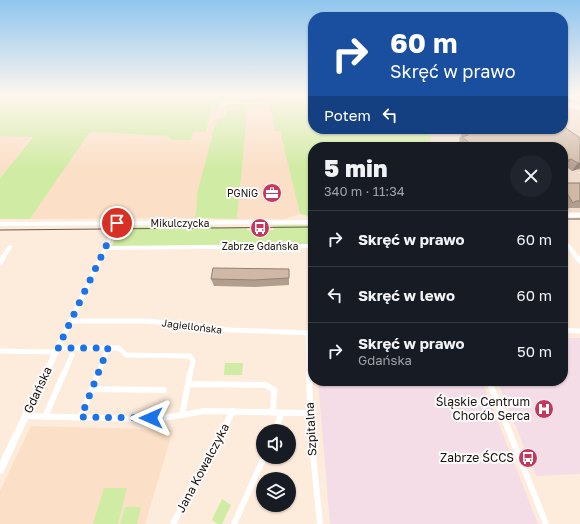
<!DOCTYPE html>
<html lang="pl">
<head>
<meta charset="utf-8">
<style>
	:root { --surface:#171b24; --page:#20242c; --text:#f1f3f6; --muted:#9ea1a6; --line:#363941 }
	body { margin:0; font-family:"Golos Text",sans-serif; background:var(--page); color:var(--text); height:100vh; display:flex; flex-direction:column; font-size:15px; white-space:nowrap }
	* { box-sizing:border-box; margin:0 }
	p { font-size:13px; color:var(--muted) }
	.icon { flex:none; width:22px; height:22px; fill:none; stroke:currentColor; stroke-width:2; stroke-linecap:round; stroke-linejoin:round }
	.map { position:relative; flex:1; overflow:hidden }
	.side { position:absolute; left:308px; top:142px; width:260px; height:244px; display:flex; flex-direction:column; background:var(--surface); border-radius:16px; box-shadow:0 1px 3px #0004 }
	.side>* { flex:none }
	.hud { position:absolute; left:308px; top:12px; width:260px; height:122px; border-radius:16px; box-shadow:0 1px 3px #0004; background:#1a4fa0; color:#fff; overflow:hidden }
	.controls { position:absolute; left:256px; top:424px; display:grid; gap:8px }
	.controls a { display:grid; place-items:center; width:40px; height:40px; border-radius:50%; background:var(--surface); box-shadow:0 1px 3px #0004; font-size:20px }
	.pin { position:absolute; display:grid; place-items:center; width:34px; height:34px; color:#fff; margin:-17px; border:2px solid #fff; border-radius:50%; box-shadow:0 1px 4px #0007 }
	.me { position:absolute; width:44px; margin:-22px; rotate:270deg; stroke-linejoin:round; filter:drop-shadow(0 0 3px #0008) }
	.turn { display:flex; align-items:center; gap:14px; height:84px; padding:0 16px; font-size:18px }
	.turn .icon { width:52px; height:52px; stroke-width:2.5 }
	.turn b { display:block; font-size:28px; line-height:34px }
	.then { display:flex; align-items:center; height:38px; padding:0 16px; background:#0003; gap:8px; font-size:15px }
	.round { display:grid; place-items:center; flex:none; width:42px; height:42px; border-radius:21px; background:var(--page) }
	.summary { display:flex; align-items:center; justify-content:space-between; height:68px; padding:0 16px }
	h1 { font-size:24px; font-weight:800; line-height:30px }
	ul { padding:0; list-style:none }
	li { display:flex; align-items:center; gap:12px; height:56px; padding:0 16px; border-top:1px solid var(--line) }
	li div { flex:1 }
	li b { display:block; font-size:15px }
	li em { font-style:normal }
	.map>svg:first-child { display:block }
	.commercial { fill:#f0dccd }
	.built { fill:#fbdfc6 }
	.medical { fill:#f5dde7 }
	.green { fill:#d0eba3 }
	.lines { fill:none; stroke-linecap:round; stroke-linejoin:round }
	.river { fill:#a9dff8; fill-rule:evenodd }
	.minor-far2 { stroke:#fff; stroke-width:4 }
	.minor-far1 { stroke:#fff; stroke-width:5 }
	.minor { stroke:#fff; stroke-width:6 }
	.tertiary { fill:#fff; fill-rule:evenodd }
	.secondary { fill:#fff; fill-rule:evenodd }
	.tram { stroke:#675b51; stroke-width:1 }
	.wall { fill:#b29e8f }
	.shaded-wall { fill:#918174 }
	.building { fill:#cfb8a6; stroke:#918174 }
	.route { stroke:#1a73e8; stroke-width:7; stroke-dasharray:0 12.6 }
	.labels { text-anchor:middle; stroke-width:4; stroke-linejoin:round; paint-order:stroke }
	.poi-label { font-size:10px; fill:#1a120b; stroke:#fcfcfc; text-anchor:end }
	.street-label { font-size:10px; fill:#1a120b; stroke:#fcfcfc }
	.near-street-label { font-size:12px; fill:#1a120b; stroke:#fcfcfc }
	.near-poi-label { font-size:12px; fill:#1a120b; stroke:#fcfcfc; text-anchor:end }
</style>
</head>
<body>
<div class="map">
<svg width="580" height="524" viewBox="0 0 580 524">
	<rect width="100%" height="100%" fill="#fdebdb"/>
	<path class="commercial" d="M563,105L580,111V172L578,173L580,174V212H563V147H433L430,142L431,136L426,129H563Z"/>
	<path class="built" d="M270,105L275,131L280,130L300,214L284,219H237L248,106Z
		M240,107L238,110L225,111L224,118L217,123L214,128L197,193V205L195,218L30,219L90,132L167,136L172,140L193,132H206L213,109Z
		M0,136H33L0,178Z
		M31,426L173,430L145,524H0V491Z"/>
	<path class="medical" d="M563,338H580V474L536,476L497,381H563Z
		M318,381H482L538,524H330Z"/>
	<path class="green" d="M0,96H256L270,100L272,96L313,98V129H426L431,136L430,142L433,147H313V217L300,214L280,131H275L270,105L248,106L237,219L195,218L197,205V193L214,128L218,119L224,118L227,109L238,110L240,107L222,108C235,98 256,110 269,101L257,103L222,101L218,109H212L206,132H193L191,140H172L167,136L90,132L30,219H0V178L33,137L0,136Z
		M253,225H313V246L111,248C115,239 117,229 127,227L212,226L220,228L247,227V230H274L273,226Z
		M225,363H243L242,375H224Z
		M104,488H127L118,524H93Z
		M222,499L231,505L222,524H218L212,520Z
		M125,507H141L137,524H120Z"/>
	<g class="lines">
		<path class="river" d="M563,96L580,103V105L563,100Z"/>
		<path class="minor-far2" d="M563,239L577,257
			M105,248L313,246
			M3,257L10,247"/>
		<path class="minor-far1" d="M576,256L580,261
			M0,263L4,256
			M71,321H148L231,330L313,333
			M563,330L580,331
			M308,333L309,374
			M58,348H119L126,355L190,356L193,361L190,374
			M0,351L56,352
			M64,374L72,355
			M98,374L108,348"/>
		<path class="minor" d="M309,373L311,434L320,524
			M489,381L546,524
			M188,384L190,373
			M92,389L164,390
			M182,415L188,384L266,385L274,390L273,413
			M26,416L142,419L169,417L205,411L310,413
			M45,417L64,373
			M81,417L98,373
			M276,431L281,413
			M173,524L233,411
			M234,524L264,457"/>
		<path class="tertiary" d="M563,102L580,108V110L563,104Z
			M117,221L119,223L3,473L0,474V461L115,223Z"/>
		<path class="secondary" d="M580,213V217L563,218V214Z
			M313,220V224L0,226V222Z"/>
		<path class="tram" d="M563,219H580
			M0,230L313,227"/>
	</g>
	<path class="wall" d="M456,129H563L580,138V170L578,169L572,171L565,166L563,167V147H462L458,144L460,140L459,139L462,134Z
		M563,183H580V208H569L567,210L563,204Z
		M289,269V285L255,287L216,286H214L211,279Z"/>
	<path class="shaded-wall" d="M571,159L565,166L563,167V161Z
		M578,163H580V167L578,169L572,171Z"/>
	<path class="building" d="M563,126L580,138V163H578L571,159L563,161V147H475L462,137L468,135L463,131L470,130L469,129H563Z
		M563,183H580V201H576L573,203L565,190H563Z
		M213,268L289,269V278L254,280L214,279H211Z"/>
	<linearGradient id="sky" x2="0" y2="1"><stop stop-color="#8fc5ee"/><stop offset="0.56" stop-color="#fef6ef"/><stop offset="1" stop-color="#fef6ef" stop-opacity="0"/></linearGradient>
	<rect width="580" height="170" fill="url(#sky)"/>
	<g class="lines">
		<path class="route" d="M117,223L58,348H108L81,417L151,418"/>
	</g>
	<defs>
		<symbol id="office-disc" viewBox="-11 -11 22 22"><circle r="9.5" fill="#c6375d" stroke="#fcfcfc"/><path d="M-6-3h4V-5.5h4V-3h4V5H-6ZM-1-4.5V-3h2v-1.5ZM-6 0V1H6V0Z" fill="#fff"/></symbol>
		<symbol id="bus-disc" viewBox="-11 -11 22 22"><circle r="9.5" fill="#c6375d" stroke="#fcfcfc"/><path d="M-5-6H5V4H4V6H2V4H-2V6H-4V4H-5ZM-3.5-4V0h7V-4ZM-3.5 1.2v1.5H-2V1.2ZM2 1.2v1.5H3.5V1.2Z" fill="#fff"/></symbol>
		<symbol id="hospital-disc" viewBox="-11 -11 22 22"><circle r="9.5" fill="#c6375d" stroke="#fcfcfc"/><path d="M-5-5h3v3.5h4V-5h3V5h-3V1.5h-4V5h-3Z" fill="#fff"/></symbol>
	</defs>
	<g fill-rule="evenodd">
		<use href="#office-disc" x="261" y="182" width="22" height="22"/>
		<use href="#bus-disc" x="249" y="217" width="22" height="22"/>
		<use href="#hospital-disc" x="533" y="398" width="22" height="22"/>
		<use href="#bus-disc" x="517" y="447" width="22" height="22"/>
	</g>
	<g class="labels">
		<g class="poi-label">
			<text x="258" y="197">PGNiG</text>
			<text x="260" y="250" text-anchor="middle">Zabrze Gdańska</text>
		</g>
		<g class="street-label">
			<text x="180" y="227">Mikulczycka</text>
			<text transform="translate(192 326) rotate(7)" y="4">Jagiellońska</text>
		</g>
		<g class="near-street-label">
			<text transform="translate(38 390) rotate(-65)" y="4">Gdańska</text>
			<text transform="translate(311 429) rotate(-93)" y="4">Szpitalna</text>
			<text transform="translate(203 468) rotate(-62)" y="4">Jana Kowalczyka</text>
		</g>
		<g class="near-poi-label">
			<text x="530" y="406">Śląskie Centrum<tspan x="530" dy="14">Chorób Serca</tspan></text>
			<text x="514" y="462">Zabrze ŚCCS</text>
		</g>
	</g>
</svg>
<div class="controls">
<a><svg class="icon" aria-label="sound" viewBox="0 0 24 24"><path d="M4 9h4l5-4v14l-5-4H4zM17 9q2 3 0 6"/></svg></a>
<a><svg class="icon" aria-label="layers" viewBox="0 0 24 24"><path d="M12 4l9 5-9 5-9-5zM3 14l9 5 9-5"/></svg></a>
</div>
<div class="pin" style="left:117px;top:223px;background:#d93025"><svg class="icon" aria-label="arrive" viewBox="0 0 24 24"><path d="M6 21V4h12l-3 4 3 4H6"/></svg></div>
<svg class="me" style="left:151px;top:418px" viewBox="-20 -20 40 40"><path d="M0-17L14 15 0 8-14 15z" fill="#1a73e8" stroke="#fff" stroke-width="4"/></svg>
<div class="hud">
<div class="turn"><svg class="icon" aria-label="right" viewBox="0 0 24 24"><path d="M7 20v-9h11M14 6l5 5-5 5"/></svg><div><b>60 m</b>Skręć w prawo</div></div>
<div class="then">Potem<svg class="icon" aria-label="left" viewBox="0 0 24 24"><path d="M17 20v-9H6M10 6l-5 5 5 5"/></svg></div>
</div>
<section class="side">
<div class="summary"><div><h1>5 min</h1><p>340 m · 11:34</p></div><a class="round"><svg class="icon" aria-label="close" viewBox="0 0 24 24"><path d="M6 6l12 12M18 6L6 18"/></svg></a></div>
<ul>
<li><svg class="icon" aria-label="right" viewBox="0 0 24 24"><path d="M7 20v-9h11M14 6l5 5-5 5"/></svg><div><b>Skręć w prawo</b></div><em>60 m</em></li>
<li><svg class="icon" aria-label="left" viewBox="0 0 24 24"><path d="M17 20v-9H6M10 6l-5 5 5 5"/></svg><div><b>Skręć w lewo</b></div><em>60 m</em></li>
<li><svg class="icon" aria-label="right" viewBox="0 0 24 24"><path d="M7 20v-9h11M14 6l5 5-5 5"/></svg><div><b>Skręć w prawo</b><p>Gdańska</p></div><em>50 m</em></li>
</ul>
</section>
</div>
</body>
</html>
